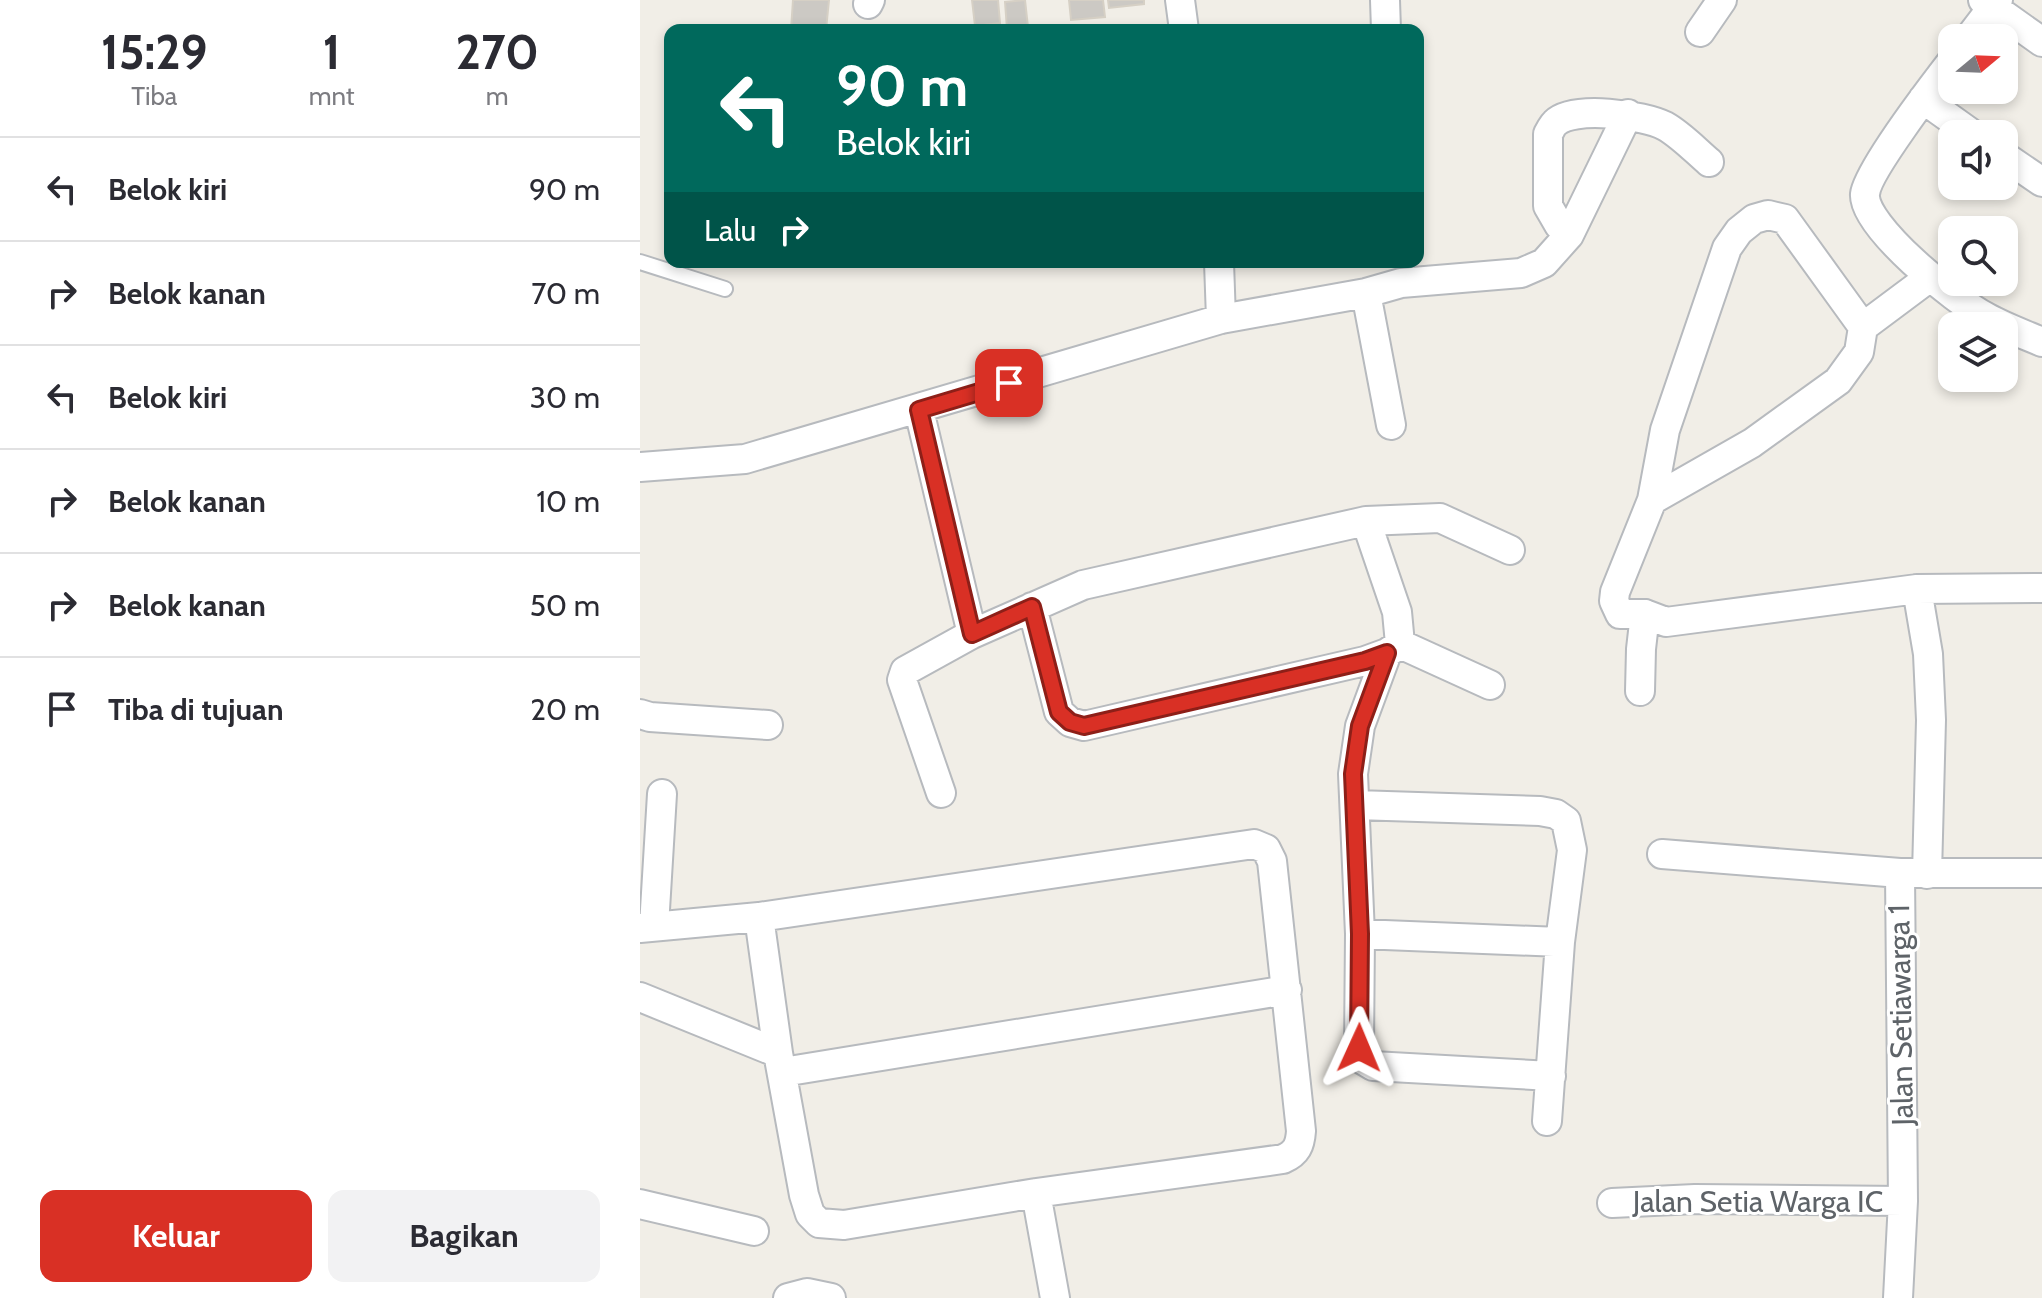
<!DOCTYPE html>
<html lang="id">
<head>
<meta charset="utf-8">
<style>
	:root { --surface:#fff; --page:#f2f2f3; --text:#2b2b33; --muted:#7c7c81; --line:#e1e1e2; --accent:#d93025 }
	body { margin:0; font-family:Cabin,sans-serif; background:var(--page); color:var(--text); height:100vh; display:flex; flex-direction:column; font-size:30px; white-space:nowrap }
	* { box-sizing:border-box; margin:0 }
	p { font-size:26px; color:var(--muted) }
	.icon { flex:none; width:44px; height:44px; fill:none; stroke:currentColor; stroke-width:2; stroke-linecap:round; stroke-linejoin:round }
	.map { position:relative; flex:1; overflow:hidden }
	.details { display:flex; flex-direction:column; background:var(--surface); width:640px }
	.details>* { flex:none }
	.top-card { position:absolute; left:24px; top:24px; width:760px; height:244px; border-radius:16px; box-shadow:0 4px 12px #0003; background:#00695c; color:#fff; overflow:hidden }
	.needle { width:52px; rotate:71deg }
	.controls { position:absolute; left:1298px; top:24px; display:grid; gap:16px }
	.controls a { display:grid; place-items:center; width:80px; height:80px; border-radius:16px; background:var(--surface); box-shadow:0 4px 12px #0003; font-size:40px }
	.pin { position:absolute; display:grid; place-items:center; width:68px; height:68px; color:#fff; margin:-34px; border-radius:16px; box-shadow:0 4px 12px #0006 }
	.me { position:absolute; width:88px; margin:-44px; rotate:1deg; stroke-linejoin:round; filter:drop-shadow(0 0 6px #0008) }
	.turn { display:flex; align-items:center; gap:28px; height:168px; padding:0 40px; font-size:36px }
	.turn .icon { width:104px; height:104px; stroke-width:2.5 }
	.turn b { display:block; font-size:56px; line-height:68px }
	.then { display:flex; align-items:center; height:76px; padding:0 40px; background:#0003; gap:16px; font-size:30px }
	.eta { display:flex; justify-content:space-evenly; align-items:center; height:136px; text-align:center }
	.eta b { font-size:48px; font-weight:700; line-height:56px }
	.button { display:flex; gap:16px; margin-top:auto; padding:16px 40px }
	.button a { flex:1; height:92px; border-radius:16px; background:var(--accent); color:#fff; font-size:32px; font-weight:700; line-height:92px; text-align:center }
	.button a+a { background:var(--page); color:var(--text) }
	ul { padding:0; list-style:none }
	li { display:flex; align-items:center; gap:24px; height:104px; padding:0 40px; border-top:2px solid var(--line) }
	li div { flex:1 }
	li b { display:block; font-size:30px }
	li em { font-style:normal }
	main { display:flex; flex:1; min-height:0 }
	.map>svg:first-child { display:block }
	.building { fill:#ccc9c4; stroke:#d6d0c5; stroke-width:2 }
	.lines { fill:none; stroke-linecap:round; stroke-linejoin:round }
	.service-casing { stroke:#b7babe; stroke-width:18 }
	.minor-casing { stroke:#b7babe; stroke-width:32 }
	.service { stroke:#fff; stroke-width:14 }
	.minor { stroke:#fff; stroke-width:28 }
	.route-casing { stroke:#8d1f18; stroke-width:20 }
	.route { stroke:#d93025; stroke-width:14 }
	.labels { text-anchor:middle; stroke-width:6; stroke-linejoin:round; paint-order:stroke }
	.street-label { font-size:30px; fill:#5e6368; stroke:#fff }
</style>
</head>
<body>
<main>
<section class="details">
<div class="eta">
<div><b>15:29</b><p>Tiba</p></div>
<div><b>1</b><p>mnt</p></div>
<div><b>270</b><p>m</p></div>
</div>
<ul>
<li><svg class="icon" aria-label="left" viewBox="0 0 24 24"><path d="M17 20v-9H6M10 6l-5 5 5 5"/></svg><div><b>Belok kiri</b></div><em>90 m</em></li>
<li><svg class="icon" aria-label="right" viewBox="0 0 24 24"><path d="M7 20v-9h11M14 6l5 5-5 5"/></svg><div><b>Belok kanan</b></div><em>70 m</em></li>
<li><svg class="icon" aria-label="left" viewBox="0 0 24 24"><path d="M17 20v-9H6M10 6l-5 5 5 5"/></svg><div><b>Belok kiri</b></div><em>30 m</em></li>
<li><svg class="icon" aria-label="right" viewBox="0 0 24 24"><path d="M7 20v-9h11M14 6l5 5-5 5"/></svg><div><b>Belok kanan</b></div><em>10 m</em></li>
<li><svg class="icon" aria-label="right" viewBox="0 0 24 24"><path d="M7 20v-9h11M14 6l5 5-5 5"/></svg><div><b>Belok kanan</b></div><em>50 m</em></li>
<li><svg class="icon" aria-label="arrive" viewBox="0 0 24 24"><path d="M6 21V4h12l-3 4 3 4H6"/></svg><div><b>Tiba di tujuan</b></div><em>20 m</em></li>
</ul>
<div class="button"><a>Keluar</a><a>Bagikan</a></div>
</section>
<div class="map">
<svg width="1402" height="1298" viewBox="0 0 1402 1298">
	<rect width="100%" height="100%" fill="#f1eee7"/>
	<path class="building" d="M153,0H189L186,30H151Z
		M332,0H358L360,23L335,26Z
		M385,0L388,27L367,29L365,2Z
		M429,0H463L465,17L431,20Z
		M468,0H504V4L469,8Z"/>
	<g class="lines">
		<defs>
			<path id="service" d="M0,262L85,289"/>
			<path id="minor" d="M540,0L544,30
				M745,0L746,30
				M1343,0L1402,42
				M228,4L230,0
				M1060,32L1082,0
				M1329,38L1358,0
				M1312,61C1295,83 1227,171 1225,194C1222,226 1317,302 1346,317C1364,327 1383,334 1402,342
				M1283,99L1332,134
				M1364,156L1402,182
				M929,235L919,225L908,206V134C909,132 913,124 915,123C933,105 1004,115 1025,126C1041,135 1055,150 1069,162
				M579,262L581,319
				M726,293L751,425
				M279,410L332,634
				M0,467L105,459L581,319L726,293L761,283L881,273L904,263L929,235L988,114
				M1012,500L1112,443L1198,381L1219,352L1223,327L1290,277
				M726,521L757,612L760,644
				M1277,589L1402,588
				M392,607L419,712L430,722L444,726L725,661L747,653L760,644L850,685
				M1005,614H980L974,601L975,592L1012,500L1025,430L1087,248L1099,231L1114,219L1128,215L1145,219L1223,327
				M747,653L720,726L713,774L720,934L719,1048L723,1060L733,1066L911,1076
				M1000,691L1001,649L1005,614L1026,622L1277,589L1288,654L1291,720L1287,874
				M0,714L10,717L128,725
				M301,793L262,680L265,671L332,634L443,585L726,521L800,518L870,550
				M716,805L900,811L916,814L926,821L932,850L920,942L907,1121
				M1022,854L1260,873
				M119,917L138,1053
				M14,926L22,794
				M0,928L119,917L614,844L626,849L632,861L661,1131C660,1145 657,1153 643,1159L396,1193L204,1225L179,1223L170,1214L164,1195L138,1053L0,997
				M720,934L920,942
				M143,1072L647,990
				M396,1193L415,1298
				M972,1203L1055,1199L1263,1201
				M0,1204L114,1231
				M148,1298L167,1293L191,1298
				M1258,1298L1263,1201L1260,873H1402"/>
		</defs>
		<use href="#service" class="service-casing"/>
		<use href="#minor" class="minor-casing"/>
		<use href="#service" class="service"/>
		<use href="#minor" class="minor"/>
	</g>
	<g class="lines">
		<defs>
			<path id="route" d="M369,383L279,410L332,634L392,607L419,712L430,722L444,726L725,661L747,653L720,726L713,774L720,934L719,1048"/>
		</defs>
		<use href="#route" class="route-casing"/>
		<use href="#route" class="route"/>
	</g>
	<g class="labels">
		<g class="street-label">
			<text transform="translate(1261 1015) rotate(-91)" y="10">Jalan Setiawarga 1</text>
			<text x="1118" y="1212">Jalan Setia Warga IC</text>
		</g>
	</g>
</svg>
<div class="controls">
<a><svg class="needle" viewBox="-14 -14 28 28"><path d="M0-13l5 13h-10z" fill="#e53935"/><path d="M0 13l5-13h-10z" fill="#7c7c81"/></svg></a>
<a><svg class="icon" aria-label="sound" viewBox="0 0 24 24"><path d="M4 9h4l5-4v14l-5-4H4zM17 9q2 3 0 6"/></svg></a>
<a><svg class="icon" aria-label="search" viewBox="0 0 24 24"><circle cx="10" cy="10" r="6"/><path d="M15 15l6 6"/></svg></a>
<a><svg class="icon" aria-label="layers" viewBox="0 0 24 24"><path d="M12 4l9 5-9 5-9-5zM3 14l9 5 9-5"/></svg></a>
</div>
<div class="pin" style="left:369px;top:383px;background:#d93025"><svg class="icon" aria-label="arrive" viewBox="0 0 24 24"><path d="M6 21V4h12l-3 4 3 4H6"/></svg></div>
<svg class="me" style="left:719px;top:1048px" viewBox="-20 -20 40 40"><path d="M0-17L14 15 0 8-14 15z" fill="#d93025" stroke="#fff" stroke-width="4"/></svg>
<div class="top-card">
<div class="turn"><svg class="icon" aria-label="left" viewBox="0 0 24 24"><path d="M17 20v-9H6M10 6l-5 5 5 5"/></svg><div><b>90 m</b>Belok kiri</div></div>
<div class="then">Lalu<svg class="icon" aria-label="right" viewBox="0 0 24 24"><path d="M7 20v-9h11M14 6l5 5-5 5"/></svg></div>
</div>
</div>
</main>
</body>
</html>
